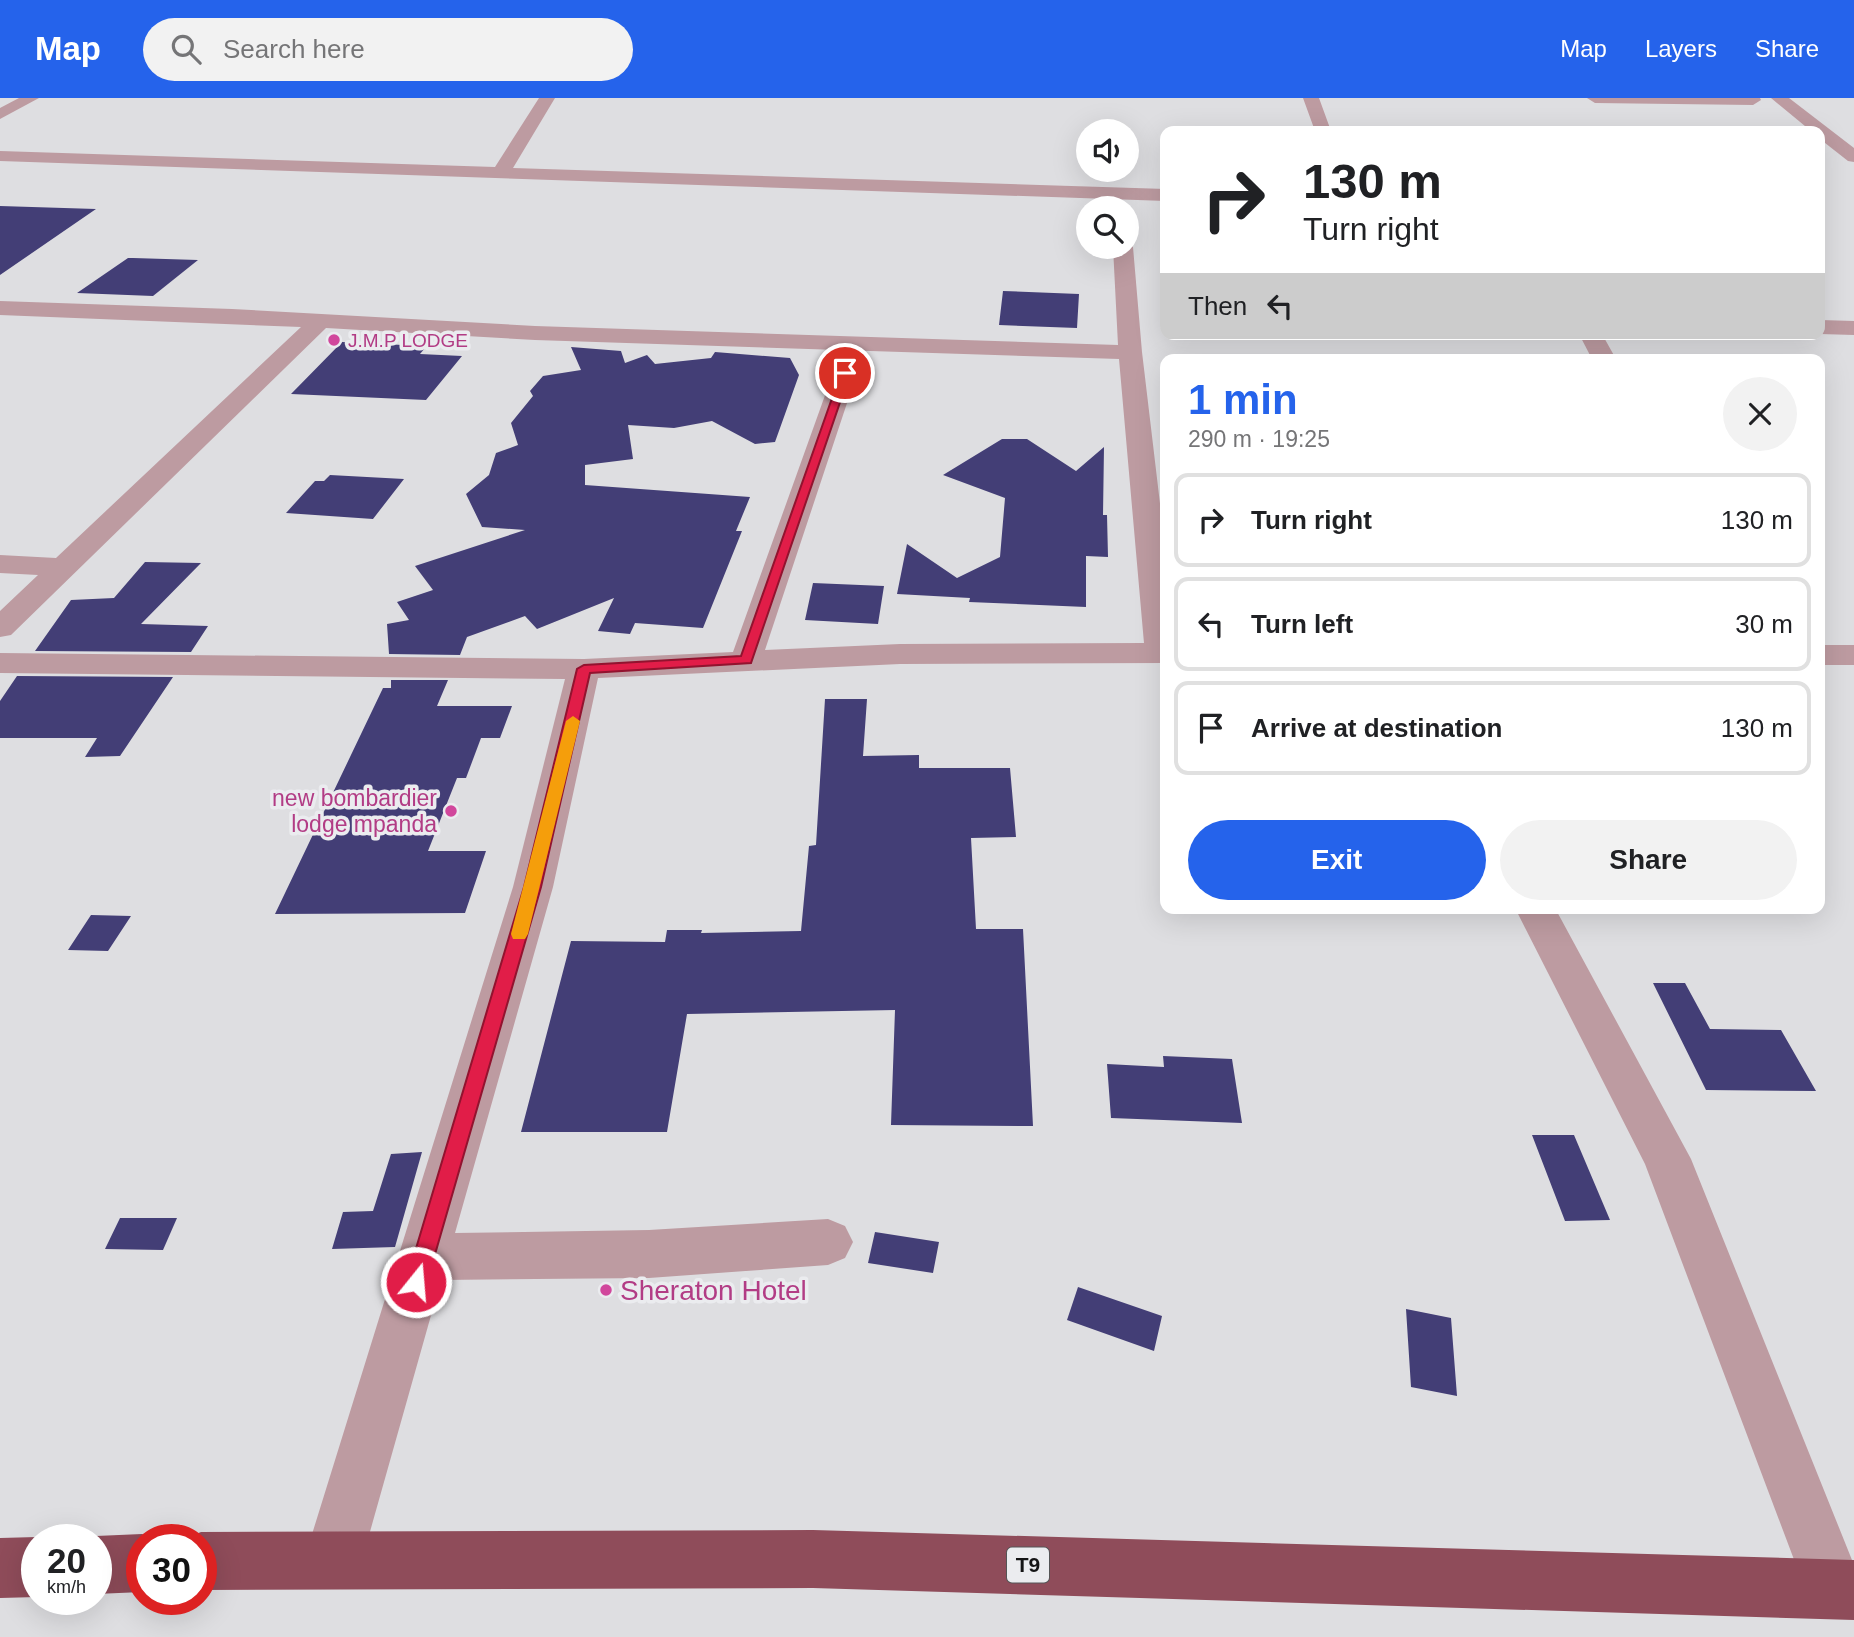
<!DOCTYPE html>
<html lang="en">
<head>
<meta charset="utf-8">
<style>
	:root { --surface:#fff; --page:#f2f2f2; --text:#202124; --muted:#757577; --line:#e0e0e0; --accent:#2563eb }
	body { margin:0; font-family:Arial,sans-serif; background:var(--page); color:var(--text); height:100vh; display:flex; flex-direction:column; font-size:26px; white-space:nowrap }
	* { box-sizing:border-box; margin:0 }
	p { font-size:23px; color:var(--muted) }
	.icon { flex:none; width:38px; height:38px; fill:none; stroke:currentColor; stroke-width:2; stroke-linecap:round; stroke-linejoin:round }
	.map { position:relative; flex:1; overflow:hidden }
	.drawer { position:absolute; left:1160px; top:256px; width:665px; height:560px; display:flex; flex-direction:column; background:var(--surface); border-radius:14px; box-shadow:0 7px 28px #0002 }
	.drawer>* { flex:none }
	.banner { position:absolute; left:1160px; top:28px; width:665px; height:214px; border-radius:14px; box-shadow:0 7px 28px #0002; background:#fff; color:var(--text); overflow:hidden }
	.buttons { position:absolute; left:1076px; top:21px; display:grid; gap:14px }
	.buttons a { display:grid; place-items:center; width:63px; height:63px; border-radius:50%; background:var(--surface); box-shadow:0 7px 28px #0002; font-size:35px }
	.speed { position:absolute; left:21px; top:1426px; display:flex; gap:14px; font-size:35px; font-weight:700; text-align:center }
	.speed>* { display:grid; place-content:center; width:91px; height:91px; border-radius:50%; background:var(--surface); box-shadow:0 7px 28px #0002; line-height:1 }
	.speed small { font-size:18px; font-weight:400 }
	.speed .limit { border:10px solid #d22; background:#fff; color:#111 }
	.pin { position:absolute; display:grid; place-items:center; width:60px; height:60px; color:#fff; margin:-30px; border:4px solid #fff; border-radius:50%; box-shadow:0 2px 7px #0007 }
	.me { position:absolute; width:77px; margin:-38px; rotate:17deg; stroke-linejoin:round; filter:drop-shadow(0 0 5px #0008) }
	.turn { display:flex; align-items:center; gap:24px; height:147px; padding:0 28px; font-size:32px }
	.turn .icon { width:91px; height:91px; stroke-width:2.5 }
	.turn b { display:block; font-size:49px; line-height:60px }
	.then { display:flex; align-items:center; height:66px; padding:0 28px; background:#0003; gap:14px; font-size:26px }
	.round { display:grid; place-items:center; flex:none; width:74px; height:74px; border-radius:37px; background:var(--page) }
	.head { display:flex; align-items:center; justify-content:space-between; height:119px; padding:0 28px }
	h1 { font-size:42px; font-weight:600; line-height:52px; color:var(--accent) }
	.button { display:flex; gap:14px; margin-top:auto; padding:14px 28px }
	.button a { flex:1; height:80px; border-radius:42px; background:var(--accent); color:#fff; font-size:28px; font-weight:600; line-height:80px; text-align:center }
	.button a+a { background:var(--page); color:var(--text) }
	ul { padding:0; list-style:none }
	li { display:flex; align-items:center; gap:21px; height:94px; margin:0 14px 10px; padding:0 14px; border:4px solid var(--line); border-radius:14px }
	li div { flex:1 }
	li b { display:block; font-size:26px }
	li em { font-style:normal }
	header { display:flex; align-items:center; gap:42px; box-sizing:border-box; height:98px; padding:0 35px; background:var(--accent); color:#fff }
	header strong { font-size:33px }
	nav { display:flex; gap:38px; margin-inline-start:auto; font-size:24px }
	.search { width:490px; height:63px; background:var(--page); display:flex; align-items:center; gap:18px; box-sizing:border-box; padding:0 24px; border-radius:38px; color:var(--muted); font-size:26px }
	.map>svg:first-child { display:block }
	.building { fill:#433e76 }
	.lines { fill:none; stroke-linecap:round; stroke-linejoin:round }
	.minor { fill:#bd9ba1; fill-rule:evenodd }
	.highway { fill:#8f4c5a; fill-rule:evenodd }
	.route { fill:#e11d48; stroke:#92132f; stroke-width:2 }
	.slow { fill:#f59e0b }
	.hotel-dot { fill:#d1479c; stroke:#ebecef; stroke-width:2.5 }
	.labels { text-anchor:middle; stroke-width:7; stroke-linejoin:round; paint-order:stroke }
	.far-hotel-label { font-size:19px; fill:#b23c85; stroke:#ebecef; text-anchor:start }
	.shield { fill:#ebecef; stroke:#545556; stroke-width:2 }
	.shield-label { font-size:21px; font-weight:bold; fill:#141415 }
	.hotel-label { font-size:23px; fill:#b23c85; stroke:#ebecef; text-anchor:end }
	.near-hotel-label { font-size:28px; fill:#b23c85; stroke:#ebecef; text-anchor:start }
</style>
</head>
<body>
<header>
<strong>Map</strong>
<div class="search"><svg class="icon" aria-label="search" viewBox="0 0 24 24"><circle cx="10" cy="10" r="6"/><path d="M15 15l6 6"/></svg>Search here</div>
<nav><a>Map</a><a>Layers</a><a>Share</a></nav>
</header>
<div class="map">
<svg width="1854" height="1539" viewBox="0 0 1854 1539">
	<rect width="100%" height="100%" fill="#dedee1"/>
	<path class="building" d="M0,108L96,111L0,177Z
		M128,160H133L198,162L153,198L77,195Z
		M1003,193L1079,196L1077,230L999,227Z
		M342,244L403,247L401,249L425,250L420,256L462,258L426,302L291,296Z
		M571,249L621,253L625,265L647,257L655,266L711,260L715,254L790,260L799,277L775,344L755,346L712,323L674,330L628,327L633,361L585,367V387L750,399L736,433H742L703,530L635,525L630,536L598,533L614,500L537,531L525,518L467,539L460,557L389,556L387,526L409,522L397,504L433,492L415,468L525,432L482,429L466,396L489,377L496,355L518,347L511,325L533,298L530,293L543,278L581,272Z
		M1002,341H1027L1076,373L1104,349L1103,417H1107L1108,459L1086,458V509L969,504L970,500L897,496L907,446L957,480L1000,459L1005,400L943,377Z
		M330,377L404,381L373,421L286,415L315,383H324Z
		M145,464L201,465L141,526L208,528L191,554L35,553L71,502L114,500Z
		M813,485L884,488L878,526L805,522Z
		M17,578L173,579L120,658L85,659L97,640H0V603Z
		M391,582H448L437,608H512L500,640H481L466,680H457L428,753H486L465,815L275,816L383,590H391Z
		M825,601H867L863,658L919,657V670H1010L1016,739L971,740L976,831H1023L1033,1028L891,1027L895,912L687,916L667,1034H521L571,843L665,844L667,832H702L701,835L801,833L809,748L816,747Z
		M91,817L131,818L108,853L68,852Z
		M1653,885H1685L1710,931L1781,932L1816,993L1706,992Z
		M1163,958L1232,961L1242,1025L1111,1020L1107,966L1164,969Z
		M1532,1037H1574L1610,1122L1565,1123Z
		M422,1054L395,1149L332,1151L343,1114L373,1113L391,1056Z
		M120,1120H177L163,1152L105,1151Z
		M875,1134L939,1144L933,1175L868,1165Z
		M1078,1189L1162,1218L1154,1253L1067,1222Z
		M1406,1211L1451,1220L1457,1298L1411,1289Z"/>
	<g class="lines">
		<path class="minor" d="M19,0H39L0,21V10Z
			M539,0H555L513,70L1166,91V103L0,63V53L495,69Z
			M1303,0H1319L1331,33H1315Z
			M1587,0H1760L1761,2L1753,7L1595,5Z
			M1771,0H1789L1854,50V64L1848,63L1820,41V33H1811Z
			M1127,144L1133,149L1142,254L1166,456V565L900,566L598,580L553,789L455,1135L649,1132L828,1121L845,1128L853,1144L845,1160L828,1167L649,1180L441,1182L362,1462L354,1483L333,1491L312,1483L304,1462L513,789L565,581L0,575V555L584,561L733,554L833,275L837,270L845,268L853,270L857,275L765,552L900,546L1144,545L1119,261L535,242L326,230L11,537L0,539V513L38,477L0,475V457L56,460L301,229L0,217V203L232,211L535,228L1118,247L1113,149H1127Z
			M1820,222L1854,223V237L1820,236Z
			M1579,236H1602L1616,261H1592Z
			M1820,547H1854V567H1820Z
			M1515,810H1555L1691,1061L1854,1467V1513L1834,1521L1813,1512L1645,1066Z"/>
		<path class="highway" d="M813,1432L1854,1462V1522L813,1490L201,1492V1442H181L201,1434Z
			M142,1436L158,1442H142V1494L96,1496V1442H85L96,1438Z
			M37,1439L43,1442H37V1499L0,1500V1440Z"/>
	</g>
	<path class="route" d="M842,272L850,275L751,565L590,575L541,789L427,1184L424,1192L416,1194L409,1192L406,1184L524,789L577,571L584,567L741,558Z"/>
	<path class="slow" d="M573,618L580,623L528,836L525,841H513L511,836L566,623Z"/>
	<g class="hotel-dot">
		<circle cx="334" cy="242" r="7"/>
		<circle cx="451" cy="713" r="7"/>
		<circle cx="606" cy="1192" r="7"/>
	</g>
	<g class="labels">
		<g class="far-hotel-label">
			<text x="348" y="249">J.M.P LODGE</text>
		</g>
		<rect class="shield" x="1007" y="1449.5" width="42" height="35" rx="5"/>
		<g class="shield-label">
			<text x="1028" y="1474">T9</text>
		</g>
		<g class="hotel-label">
			<text x="437" y="708">new bombardier<tspan x="437" dy="26">lodge mpanda</tspan></text>
		</g>
		<g class="near-hotel-label">
			<text x="620" y="1202">Sheraton Hotel</text>
		</g>
	</g>
</svg>
<div class="buttons">
<a><svg class="icon" aria-label="sound" viewBox="0 0 24 24"><path d="M4 9h4l5-4v14l-5-4H4zM17 9q2 3 0 6"/></svg></a>
<a><svg class="icon" aria-label="search" viewBox="0 0 24 24"><circle cx="10" cy="10" r="6"/><path d="M15 15l6 6"/></svg></a>
</div>
<div class="speed"><div>20<small>km/h</small></div><div class="limit">30</div></div>
<div class="pin" style="left:845px;top:275px;background:#d93025"><svg class="icon" aria-label="arrive" viewBox="0 0 24 24"><path d="M6 21V4h12l-3 4 3 4H6"/></svg></div>
<svg class="me" style="left:416px;top:1184px" viewBox="-20 -20 40 40"><circle r="17" fill="#e11d48" stroke="#fff" stroke-width="3"/><path d="M0-11L8 9 0 5-8 9z" fill="#fff"/></svg>
<div class="banner">
<div class="turn"><svg class="icon" aria-label="right" viewBox="0 0 24 24"><path d="M7 20v-9h11M14 6l5 5-5 5"/></svg><div><b>130 m</b>Turn right</div></div>
<div class="then">Then<svg class="icon" aria-label="left" viewBox="0 0 24 24"><path d="M17 20v-9H6M10 6l-5 5 5 5"/></svg></div>
</div>
<section class="drawer">
<div class="head"><div><h1>1 min</h1><p>290 m · 19:25</p></div><a class="round"><svg class="icon" aria-label="close" viewBox="0 0 24 24"><path d="M6 6l12 12M18 6L6 18"/></svg></a></div>
<ul>
<li><svg class="icon" aria-label="right" viewBox="0 0 24 24"><path d="M7 20v-9h11M14 6l5 5-5 5"/></svg><div><b>Turn right</b></div><em>130 m</em></li>
<li><svg class="icon" aria-label="left" viewBox="0 0 24 24"><path d="M17 20v-9H6M10 6l-5 5 5 5"/></svg><div><b>Turn left</b></div><em>30 m</em></li>
<li><svg class="icon" aria-label="arrive" viewBox="0 0 24 24"><path d="M6 21V4h12l-3 4 3 4H6"/></svg><div><b>Arrive at destination</b></div><em>130 m</em></li>
</ul>
<div class="button"><a>Exit</a><a>Share</a></div>
</section>
</div>
</body>
</html>
